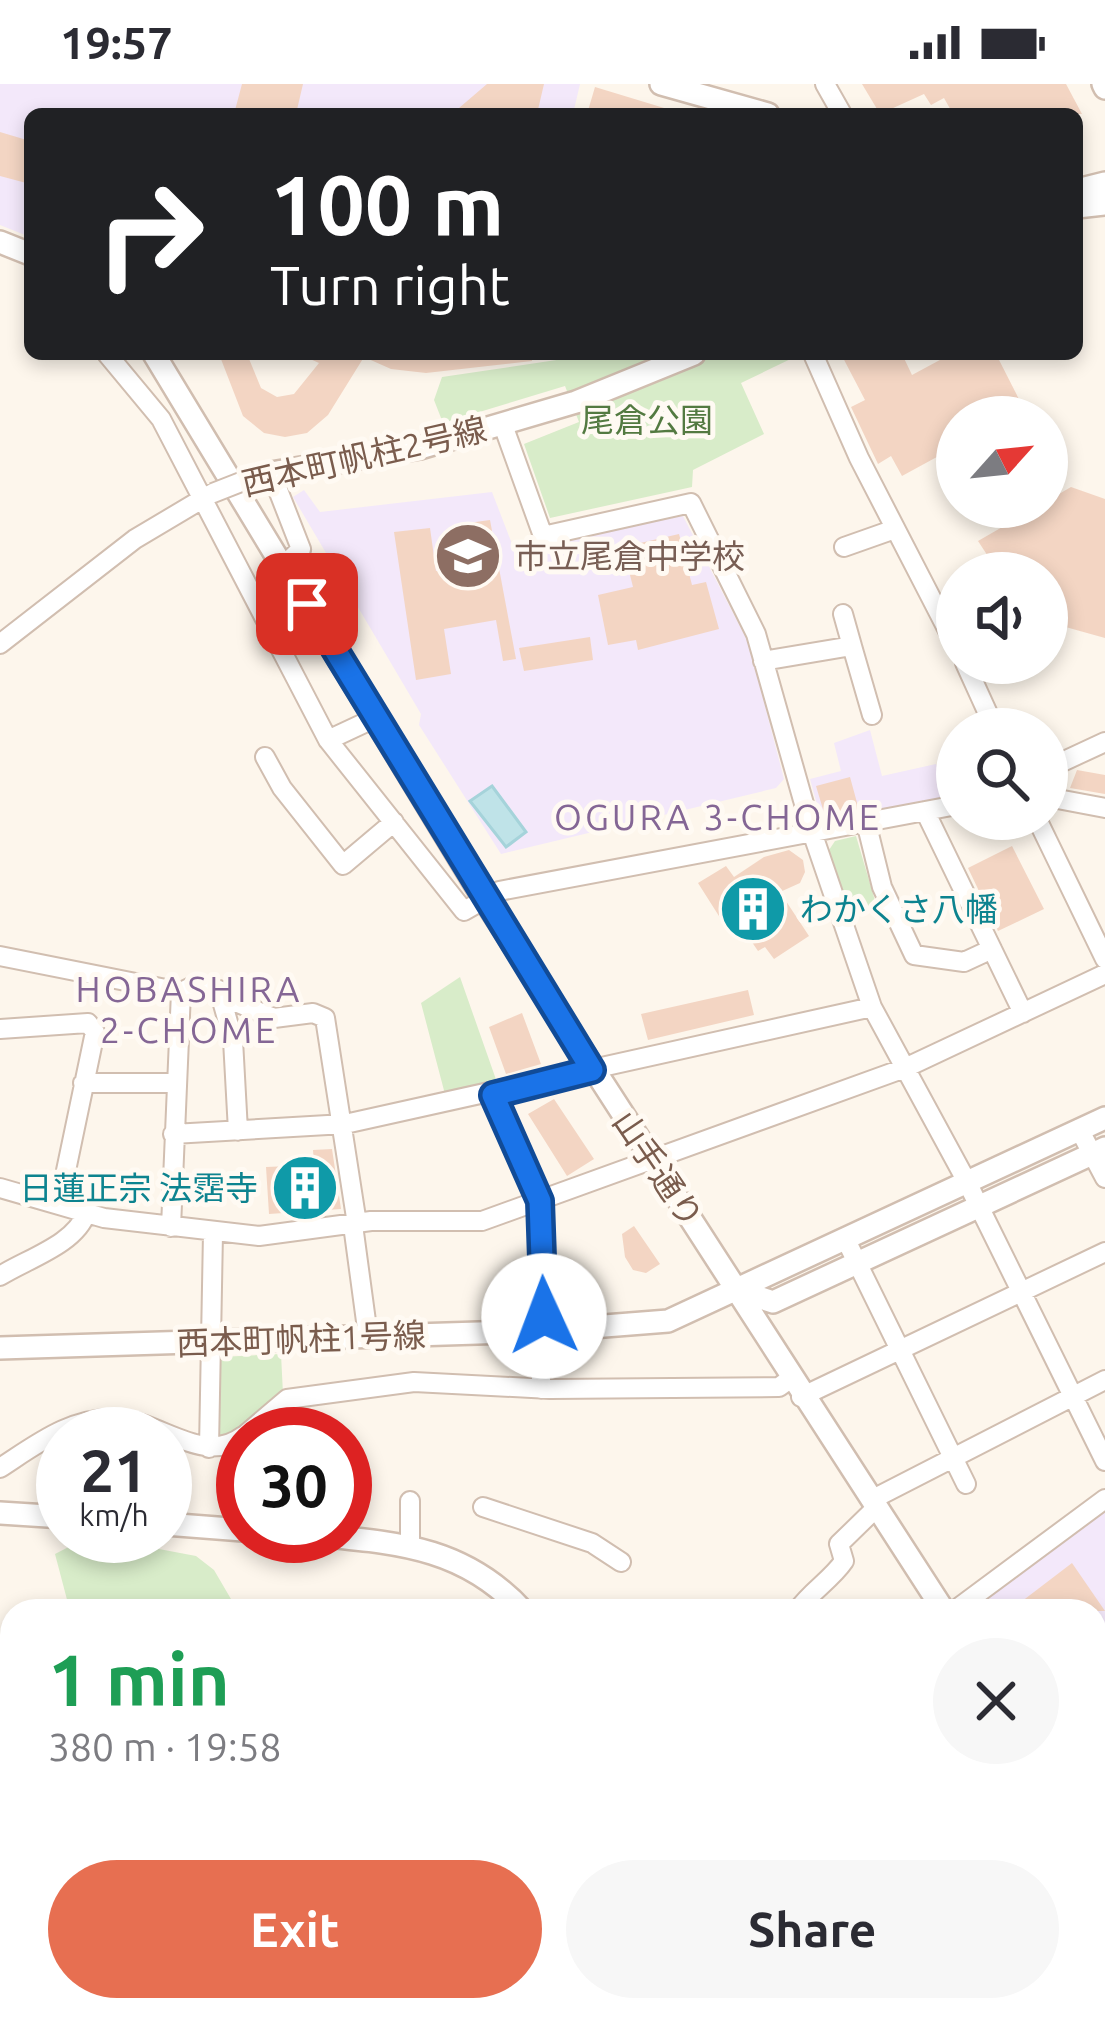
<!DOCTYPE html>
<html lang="en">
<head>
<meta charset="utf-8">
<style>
	:root { --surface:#fff; --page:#f7f7f7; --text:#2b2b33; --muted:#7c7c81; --accent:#e76f51 }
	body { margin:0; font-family:Ubuntu,"Noto Sans JP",sans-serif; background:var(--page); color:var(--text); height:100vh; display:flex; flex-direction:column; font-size:45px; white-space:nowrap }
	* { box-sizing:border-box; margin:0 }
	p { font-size:39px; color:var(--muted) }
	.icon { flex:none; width:66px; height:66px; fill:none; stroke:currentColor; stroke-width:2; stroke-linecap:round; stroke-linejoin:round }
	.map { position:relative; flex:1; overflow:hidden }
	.panel { position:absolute; left:0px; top:1515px; width:1107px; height:423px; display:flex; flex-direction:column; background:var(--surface); border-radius:36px 36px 0 0; box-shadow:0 6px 18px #0003 }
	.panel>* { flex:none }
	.guide { position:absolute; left:24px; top:24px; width:1059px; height:252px; border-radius:18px; box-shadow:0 6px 18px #0003; background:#202124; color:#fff; overflow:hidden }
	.needle { width:78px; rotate:63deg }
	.fabs { position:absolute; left:936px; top:312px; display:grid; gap:24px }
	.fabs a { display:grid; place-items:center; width:132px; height:132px; border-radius:50%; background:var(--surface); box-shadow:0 6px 18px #0003; font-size:60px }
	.speed { position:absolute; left:36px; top:1323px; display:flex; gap:24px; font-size:60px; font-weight:700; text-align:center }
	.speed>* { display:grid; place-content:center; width:156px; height:156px; border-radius:50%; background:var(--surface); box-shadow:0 6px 18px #0003; line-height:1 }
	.speed small { font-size:30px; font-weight:400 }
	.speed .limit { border:18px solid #d22; background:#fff; color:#111 }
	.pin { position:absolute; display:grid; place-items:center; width:102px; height:102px; color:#fff; margin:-51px; border-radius:24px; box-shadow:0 6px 18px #0006 }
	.me { position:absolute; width:132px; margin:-66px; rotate:358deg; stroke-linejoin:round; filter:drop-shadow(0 0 9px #0008) }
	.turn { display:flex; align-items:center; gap:42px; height:252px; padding:0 48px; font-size:54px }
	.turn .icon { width:156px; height:156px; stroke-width:2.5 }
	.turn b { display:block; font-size:84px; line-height:102px }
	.round { display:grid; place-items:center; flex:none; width:126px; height:126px; border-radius:63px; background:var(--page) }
	.overview { display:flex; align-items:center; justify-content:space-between; height:204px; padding:0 48px }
	h1 { font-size:72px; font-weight:700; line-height:90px; color:#1e9e55 }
	.cta { display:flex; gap:24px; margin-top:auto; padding:24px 48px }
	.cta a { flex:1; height:138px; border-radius:72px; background:var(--accent); color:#fff; font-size:48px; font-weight:700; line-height:138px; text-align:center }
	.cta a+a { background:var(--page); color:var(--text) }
	.status { display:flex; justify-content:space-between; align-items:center; height:84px; padding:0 60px; background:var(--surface); direction:ltr }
	.status svg { height:33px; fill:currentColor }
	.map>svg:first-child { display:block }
	.education { fill:#f3e8fa }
	.green { fill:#d8ecc9 }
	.water { fill:#bfe3e8; stroke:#a5d3da; stroke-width:3 }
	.building { fill:#f3d5c3 }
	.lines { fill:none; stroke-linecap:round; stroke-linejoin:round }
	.motorway-tunnel { stroke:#dcd0c4; stroke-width:33; stroke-dasharray:33 16; stroke-linecap:butt }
	.minor-casing { stroke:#d1beb0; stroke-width:22 }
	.tertiary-casing { stroke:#d1beb0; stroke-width:26 }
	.minor { stroke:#fff; stroke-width:18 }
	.tertiary { stroke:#fff; stroke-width:21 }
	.minor-bridge-casing { stroke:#d1beb0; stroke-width:22; stroke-linecap:butt }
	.minor-bridge { stroke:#fff; stroke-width:18 }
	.route-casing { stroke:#114b97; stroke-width:30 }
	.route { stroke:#1a73e8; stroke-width:21 }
	.labels { text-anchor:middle; stroke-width:10; stroke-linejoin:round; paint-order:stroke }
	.park-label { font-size:33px; fill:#537a41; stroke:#fffaf3 }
	.street-label { font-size:33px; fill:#7a5c4d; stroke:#fffaf3 }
	.education-label { font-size:33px; fill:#785e54; stroke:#fffaf3; text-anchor:start }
	.culture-label { font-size:33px; fill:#0d838f; stroke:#fffaf3; text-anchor:start }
	.neighbourhood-label { font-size:36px; letter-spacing:3px; fill:#846695; stroke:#fffaf3 }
</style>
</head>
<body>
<div class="status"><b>19:57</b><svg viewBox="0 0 49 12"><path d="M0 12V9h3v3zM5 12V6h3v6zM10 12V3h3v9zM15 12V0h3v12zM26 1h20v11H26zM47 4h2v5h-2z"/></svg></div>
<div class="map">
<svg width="1105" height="1937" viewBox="0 0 1105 1937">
	<rect width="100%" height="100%" fill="#fdf6ec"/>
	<path class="education" d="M0,0H580L573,30H30V153L0,141Z
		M304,406L320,428L492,408L514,465L683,432L749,560L784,695L776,704L501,770L419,641L421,630L293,413Z
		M870,646L882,692L936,680L947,713L822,739L810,695L841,687L834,659Z
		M1105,1425V1725L1095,1711V1527H971Z"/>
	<path class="green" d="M565,270L799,271L741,299L764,350L693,386L692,403L550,434L524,360L579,338L565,302L443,339L434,316L442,293L563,275Z
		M856,752L876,820L848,829L829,766L835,757Z
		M460,893L499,1004L446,1014L421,919Z
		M281,1270L283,1310L235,1352L218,1355L220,1273Z
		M90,1452L196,1472L214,1486L238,1527H70L55,1470Z
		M12,1761V1926H314L317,1937H0V1764Z"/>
	<path class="water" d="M492,702L526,748L506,763L470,717Z"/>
	<path class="building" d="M242,0H303L296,30H234Z
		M487,0H544L537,30H452Z
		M862,0H1066L1082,30H953L944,14L931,21L924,10L880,30Z
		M595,3L674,27V30H587Z
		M0,48L30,57V100L0,92Z
		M219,270H247L261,304L277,313L294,310L319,279L299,270H532V277L426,289L391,285L364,273L328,331L307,349L285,353L264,349L243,332Z
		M841,270H902L912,291L951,270H996L1028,333H957V362L902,392L891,372L878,380L851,323L865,316Z
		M1071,403L1105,415V554L1062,542L1047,550V489H999L978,457L1037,423H1047V417Z
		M490,436L516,575L503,577L496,536L444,545L451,590L416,596L394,448L430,444L436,487L469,481L461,440Z
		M679,450L692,501L706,498L719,545L638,566L636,556L608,561L598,511L633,503L623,463Z
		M590,553L593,576L524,587L519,564Z
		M1077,686L1105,691V710L1070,704Z
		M850,693L859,726L825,732L816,702Z
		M1012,762L1044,825L998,847L968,784Z
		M789,766L803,776L805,788L800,799L780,808L809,852L774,875L765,863L758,867L743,845L731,851L698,799L726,782L734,793L764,773Z
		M748,906L754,931L648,956L641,930Z
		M522,929L541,980L506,990L489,943Z
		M554,1015L594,1075L567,1092L528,1030Z
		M332,1065L341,1125L269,1130L266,1083L314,1081L313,1066Z
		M634,1142L660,1180L646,1189L633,1186L625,1173L622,1150Z
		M1072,1479L1105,1527H1009Z"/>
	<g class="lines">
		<path class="motorway-tunnel" d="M0,1729L12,1742
			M0,1841L12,1856
			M67,1926L75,1937
			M166,1926L173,1937"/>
		<defs>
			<path id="minor" d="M825,0L842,30
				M107,270L161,335L328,656L464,827L499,807L957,721
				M813,270L859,374L957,564
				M503,341L543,452L691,419L756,550L812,748L872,923L967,1098L1105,1377
				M271,388L301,465L284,481
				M844,463L895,445
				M843,530L852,562
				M0,560L135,455L209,411
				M763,577L852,562L872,631
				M965,579L995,645
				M328,656L375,634
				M265,673L282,704L343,781L394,738
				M1047,685L1105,658
				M1047,713L1105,724
				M925,727L1023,929
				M1037,735L1105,875
				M866,738L882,803L914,871L964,878L992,865
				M0,872L181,908L171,1143
				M219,906L233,956L238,1047
				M181,908L195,901L274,934L313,929L325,934L357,1140
				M0,945L88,939L95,948L59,1120
				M83,999H175
				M493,1011L540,1117L541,1305
				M1079,1045L1105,1094
				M173,1050L345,1040L872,923
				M0,1104L104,1134L259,1152L371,1137H482L905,984L1105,890
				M353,1141L368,1252
				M846,1156L966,1400
				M0,1192C27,1175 76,1160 86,1129
				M801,1313L1105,1168
				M246,1350L287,1315L414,1298L550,1305L779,1303L790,1295
				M209,1364L213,1149
				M0,1384C37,1360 72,1332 119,1335C161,1338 204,1382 243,1352
				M871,1416L1105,1296
				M483,1423L592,1459L621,1478
				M410,1460V1417
				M797,1527C811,1507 831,1496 844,1477L839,1460L876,1424
				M954,1527L1105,1415
				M576,1926L580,1937
				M644,1926L648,1937
				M669,1933L683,1926"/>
			<path id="tertiary" d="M661,0L768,30
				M1103,0L1105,4
				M1077,106L1105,99
				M1077,123L1105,120
				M0,158L30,170
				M154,270L484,815L944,1527
				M259,391L420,364L576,318L694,270
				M740,1207L773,1218L1105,1064
				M0,1264L541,1247L668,1237L1105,1034
				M0,1429L63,1433
				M165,1440L243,1446
				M325,1452C403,1459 467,1466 523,1527
				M1095,1747L1105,1761
				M518,1926L519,1937"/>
		</defs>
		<use href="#minor" class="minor-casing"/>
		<use href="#tertiary" class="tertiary-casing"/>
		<use href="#minor" class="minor"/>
		<use href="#tertiary" class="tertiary"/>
		<defs>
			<path id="minor-bridge" d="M213,409L259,391"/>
		</defs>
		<use href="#minor-bridge" class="minor-bridge-casing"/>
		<use href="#minor-bridge" class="minor-bridge"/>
	</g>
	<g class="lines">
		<defs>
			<path id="route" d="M307,520L592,986L493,1011L540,1117L544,1232"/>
		</defs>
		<use href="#route" class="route-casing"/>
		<use href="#route" class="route"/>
	</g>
	<defs>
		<symbol id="school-disc" viewBox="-11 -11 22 22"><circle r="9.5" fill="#8d6e63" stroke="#fffaf3"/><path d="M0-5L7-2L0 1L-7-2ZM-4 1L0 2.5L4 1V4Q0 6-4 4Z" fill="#fff"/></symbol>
		<symbol id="building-disc" viewBox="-11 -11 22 22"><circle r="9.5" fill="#0f9aa8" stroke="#fffaf3"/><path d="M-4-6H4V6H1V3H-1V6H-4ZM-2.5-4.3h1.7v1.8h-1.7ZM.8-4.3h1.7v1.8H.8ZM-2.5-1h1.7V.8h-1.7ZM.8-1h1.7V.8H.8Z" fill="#fff"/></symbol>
	</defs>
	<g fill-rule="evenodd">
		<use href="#school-disc" x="430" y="434" width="76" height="76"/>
		<use href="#building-disc" x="715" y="787" width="76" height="76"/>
		<use href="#building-disc" x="267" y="1066" width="76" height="76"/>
	</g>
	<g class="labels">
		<g class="park-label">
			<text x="647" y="348">尾倉公園</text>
		</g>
		<g class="street-label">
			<text transform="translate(364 372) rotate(-13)" y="12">西本町帆柱2号線</text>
			<text transform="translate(658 1085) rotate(56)" y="12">山手通り</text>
			<text transform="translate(301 1255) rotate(-2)" y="12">西本町帆柱1号線</text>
		</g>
		<g class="education-label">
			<text x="514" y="484">市立尾倉中学校</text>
		</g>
		<g class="culture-label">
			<text x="800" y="837">わかくさ八幡</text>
			<text x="258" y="1116" text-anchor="end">日蓮正宗 法霑寺</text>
		</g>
		<g class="neighbourhood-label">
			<text x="718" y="746">OGURA 3-CHOME</text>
			<text x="189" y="918">HOBASHIRA<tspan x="189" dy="41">2-CHOME</tspan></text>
		</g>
	</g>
</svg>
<div class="fabs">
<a><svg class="needle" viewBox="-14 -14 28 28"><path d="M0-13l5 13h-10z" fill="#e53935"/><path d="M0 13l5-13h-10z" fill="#7c7c81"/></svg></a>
<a><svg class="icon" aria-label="sound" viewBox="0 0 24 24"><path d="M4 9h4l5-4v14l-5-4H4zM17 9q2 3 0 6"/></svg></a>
<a><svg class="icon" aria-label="search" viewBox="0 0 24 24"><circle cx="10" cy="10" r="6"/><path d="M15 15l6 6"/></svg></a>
</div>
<div class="speed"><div>21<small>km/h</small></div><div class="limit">30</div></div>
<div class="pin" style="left:307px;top:520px;background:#d93025"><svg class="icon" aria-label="arrive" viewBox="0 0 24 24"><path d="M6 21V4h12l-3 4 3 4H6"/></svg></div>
<svg class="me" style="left:544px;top:1232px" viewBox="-20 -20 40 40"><circle r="19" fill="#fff"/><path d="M0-13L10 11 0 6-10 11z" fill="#1a73e8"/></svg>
<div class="guide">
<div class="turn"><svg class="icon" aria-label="right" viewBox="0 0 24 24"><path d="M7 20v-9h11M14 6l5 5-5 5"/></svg><div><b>100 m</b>Turn right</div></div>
</div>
<section class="panel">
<div class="overview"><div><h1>1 min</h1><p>380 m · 19:58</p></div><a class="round"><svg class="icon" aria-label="close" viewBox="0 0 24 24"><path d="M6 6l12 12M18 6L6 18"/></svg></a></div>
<div class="cta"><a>Exit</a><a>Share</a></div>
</section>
</div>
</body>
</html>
